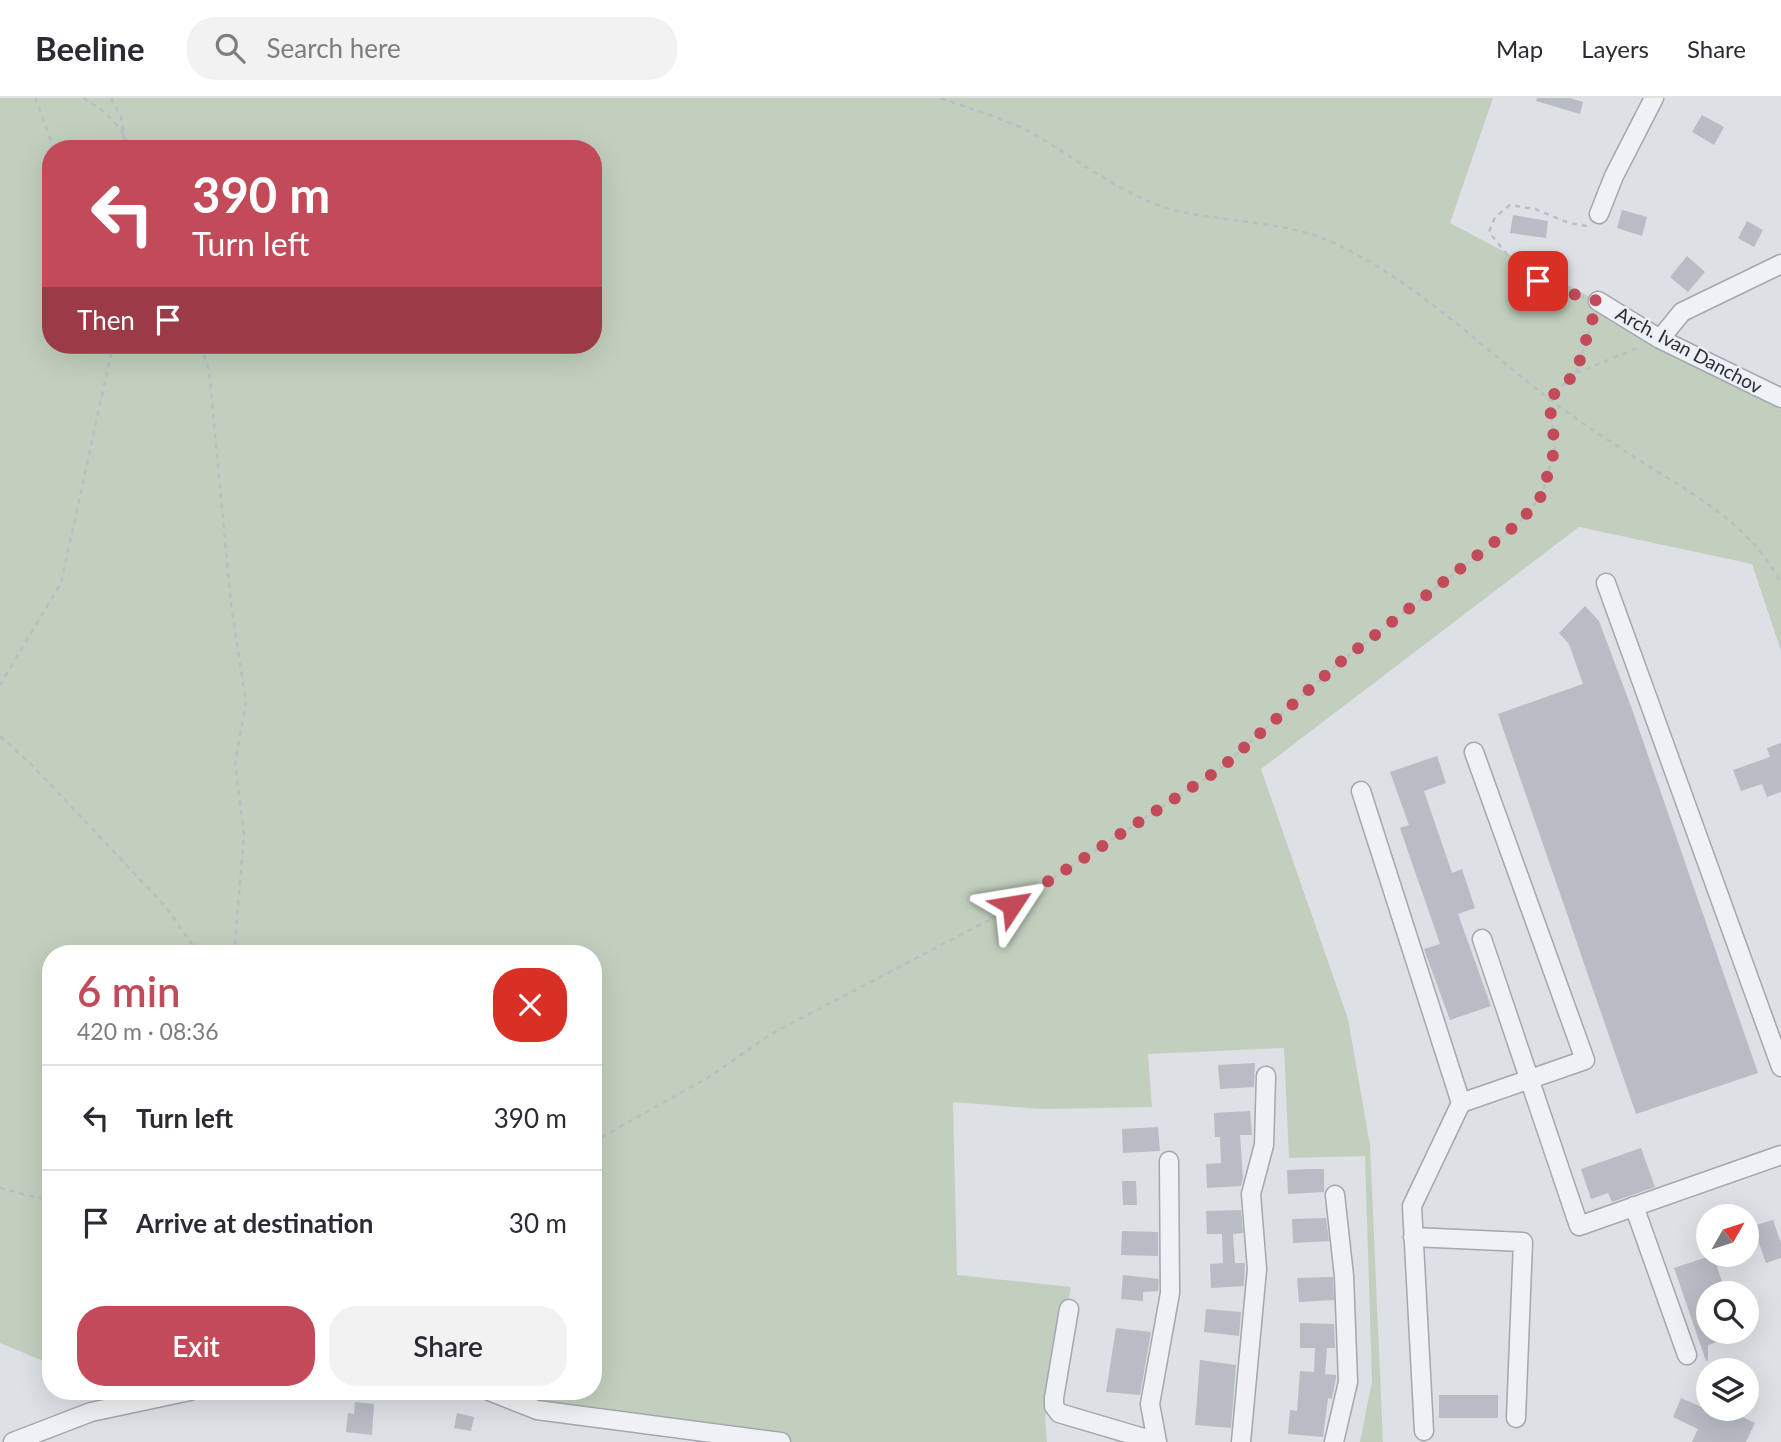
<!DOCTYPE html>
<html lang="en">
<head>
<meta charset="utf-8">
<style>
	:root { --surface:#fff; --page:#f2f2f3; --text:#2b2b33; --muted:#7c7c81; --line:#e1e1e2; --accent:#c24a59 }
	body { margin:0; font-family:Lato,sans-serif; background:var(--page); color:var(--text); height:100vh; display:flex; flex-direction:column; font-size:26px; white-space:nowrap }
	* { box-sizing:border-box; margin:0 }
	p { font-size:23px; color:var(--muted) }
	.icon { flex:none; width:38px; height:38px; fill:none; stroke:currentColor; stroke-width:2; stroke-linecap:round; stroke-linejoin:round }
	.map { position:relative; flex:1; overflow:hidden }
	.details { position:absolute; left:42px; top:847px; width:560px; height:455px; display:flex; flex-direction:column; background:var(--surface); border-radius:28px; box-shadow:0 7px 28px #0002 }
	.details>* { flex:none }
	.guide { position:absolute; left:42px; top:42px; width:560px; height:214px; border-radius:28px; box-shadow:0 7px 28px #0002; background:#c24a59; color:#fff; overflow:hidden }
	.needle { width:46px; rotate:51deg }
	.buttons { position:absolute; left:1696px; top:1106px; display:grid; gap:14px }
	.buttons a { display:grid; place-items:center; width:63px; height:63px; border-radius:50%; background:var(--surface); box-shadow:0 7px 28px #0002; font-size:35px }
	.pin { position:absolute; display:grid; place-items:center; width:60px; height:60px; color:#fff; margin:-30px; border-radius:14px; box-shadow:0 4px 10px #0006 }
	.me { position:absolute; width:77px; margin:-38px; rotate:57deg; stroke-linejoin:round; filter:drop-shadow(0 0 5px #0008) }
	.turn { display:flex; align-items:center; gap:24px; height:147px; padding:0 35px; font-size:32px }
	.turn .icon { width:91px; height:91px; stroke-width:2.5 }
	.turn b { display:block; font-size:49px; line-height:60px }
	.then { display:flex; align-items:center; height:66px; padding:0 35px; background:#0003; gap:14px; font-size:26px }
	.round { display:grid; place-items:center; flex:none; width:74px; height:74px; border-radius:28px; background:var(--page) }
	.overview { display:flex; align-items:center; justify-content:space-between; height:119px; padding:0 35px }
	h1 { font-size:42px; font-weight:600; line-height:52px; color:var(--accent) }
	.button { display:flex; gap:14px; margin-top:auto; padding:14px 35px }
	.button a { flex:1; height:80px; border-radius:28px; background:var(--accent); color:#fff; font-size:28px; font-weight:600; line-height:80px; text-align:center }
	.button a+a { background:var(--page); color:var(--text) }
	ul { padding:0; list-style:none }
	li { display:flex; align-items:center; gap:21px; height:105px; padding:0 35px; border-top:2px solid var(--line) }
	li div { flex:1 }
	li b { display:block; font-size:26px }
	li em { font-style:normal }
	header { display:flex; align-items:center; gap:42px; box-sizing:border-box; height:98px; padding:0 35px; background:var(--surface); border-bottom:2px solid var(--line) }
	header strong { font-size:33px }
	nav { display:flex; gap:38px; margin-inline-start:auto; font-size:24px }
	.search { width:490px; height:63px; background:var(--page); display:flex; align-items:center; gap:18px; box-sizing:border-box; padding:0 24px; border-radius:28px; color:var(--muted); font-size:26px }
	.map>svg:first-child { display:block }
	.green { fill:#c2cfbe; fill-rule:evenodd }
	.building { fill:#b7bcc5 }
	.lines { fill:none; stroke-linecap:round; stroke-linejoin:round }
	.minor-casing { stroke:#a3a7ae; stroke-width:21 }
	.path { stroke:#bbbec4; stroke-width:2.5; stroke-dasharray:5 5; stroke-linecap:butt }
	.minor { stroke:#eff1f4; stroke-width:18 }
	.route { stroke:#c24a59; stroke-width:12; stroke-dasharray:0 21.6 }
	.labels { text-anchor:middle; stroke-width:5; stroke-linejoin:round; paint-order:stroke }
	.street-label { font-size:19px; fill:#282e3a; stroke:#eceff3 }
</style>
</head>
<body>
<header>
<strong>Beeline</strong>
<div class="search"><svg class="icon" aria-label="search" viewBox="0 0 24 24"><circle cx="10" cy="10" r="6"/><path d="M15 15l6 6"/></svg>Search here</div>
<nav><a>Map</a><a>Layers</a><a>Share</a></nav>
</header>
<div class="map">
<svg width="1781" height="1344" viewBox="0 0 1781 1344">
	<rect width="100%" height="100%" fill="#dde0e5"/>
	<path class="green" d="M0,0H1493L1450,125L1781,300V553L1752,466L1579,429L1261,671L1348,921L1370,1047L1383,1344H1360L1372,1283L1365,1058L1289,1060L1284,950L1148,956L1152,1009L1041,1011L953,1004L957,1177L1071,1189L1045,1320L1047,1344H780L537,1312L489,1293H593V856H51V1266L0,1245ZM51,51H593V247H51Z"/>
	<path class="building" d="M1537,0H1570L1583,4L1580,16L1536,3Z
		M1702,17L1724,29L1714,47L1692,34Z
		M1622,112L1647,119L1642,138L1617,130Z
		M1513,117L1548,123L1546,140L1510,135Z
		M1747,123L1763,132L1754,149L1738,140Z
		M1687,158L1705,174L1688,194L1670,179Z
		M1585,508L1599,523L1633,614L1758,975L1636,1016L1498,616L1583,586L1569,546L1559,535Z
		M1781,645V694L1767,699L1762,686L1741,693L1733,672L1770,659L1767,650Z
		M1437,658L1446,685L1424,693L1452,775L1462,771L1475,810L1458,816L1491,908L1450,922L1424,851L1440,846L1400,730L1409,727L1390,674Z
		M1255,965L1254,989L1220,991L1218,967Z
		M1250,1013L1252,1037H1240L1243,1080L1241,1088L1207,1090L1206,1066L1221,1065L1220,1039H1215L1214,1015Z
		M1158,1029L1160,1053L1123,1055L1122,1031Z
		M1641,1050L1655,1089L1612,1104L1608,1095L1591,1101L1581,1071Z
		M1312,1071H1324V1094L1288,1096L1287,1072Z
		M1122,1083H1136L1137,1107H1123Z
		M1241,1112L1243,1135L1233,1136L1235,1165H1245L1244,1188L1211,1190L1210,1166L1223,1165L1222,1136H1207L1206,1113Z
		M1326,1120L1329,1143L1293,1145L1292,1121Z
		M1773,1122L1781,1145V1160L1766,1165L1753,1128Z
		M1122,1133L1158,1134V1158L1121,1157Z
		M1713,1157L1726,1195H1708V1234H1740V1236L1708,1247V1263H1706L1674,1170Z
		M1123,1177L1159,1181L1158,1193L1143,1194V1203L1121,1201Z
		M1333,1179L1334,1202L1299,1204L1297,1180Z
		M1206,1211L1241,1214L1239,1238L1204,1234Z
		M1300,1225L1334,1226L1335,1250H1327L1325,1276L1336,1277V1280L1332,1301L1328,1300L1323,1339L1288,1336L1290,1312L1297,1313L1300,1273L1314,1274L1315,1250H1300Z
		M1116,1230L1151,1234L1140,1297L1106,1294Z
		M1200,1262L1236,1267L1231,1330L1195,1327Z
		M1439,1297H1498V1320H1439Z
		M1681,1300L1706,1311H1726L1755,1325L1746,1344H1692L1698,1331L1673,1319Z
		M355,1304L374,1306L372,1337L346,1334L348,1315L354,1316Z
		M457,1315L474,1319L471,1333L454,1330Z"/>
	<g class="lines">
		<defs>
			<path id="minor" d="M1599,116L1614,78L1654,0
				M1598,203L1660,241L1781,300
				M1660,241L1682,214L1781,166
				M1606,485L1781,969
				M1361,693L1461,1005L1585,962L1474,654
				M1482,841L1579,1128L1781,1057
				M1634,1108L1687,1257
				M1413,1139L1523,1144L1516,1320
				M1069,1211L1054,1300V1308L1059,1315L1157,1344
				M489,1293L537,1312L781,1344
				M1424,1333L1412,1108L1461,1005
				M13,1344L91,1314L190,1293
				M1157,1344L1150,1306L1170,1195L1169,1063
				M1241,1344L1257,1171L1251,1096L1264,1047L1266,978
				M1334,1344L1348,1284L1344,1178L1335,1097"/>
		</defs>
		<use href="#minor" class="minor-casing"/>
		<path class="path" d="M35,0L54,51
			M83,0C104,11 122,29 131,51
			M111,0L121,19L126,51
			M941,0C970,11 1003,20 1030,34C1077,60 1121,98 1174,112C1226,125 1284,122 1334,145C1415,183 1478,246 1548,300C1574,320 1603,339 1631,357C1686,393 1751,424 1781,486
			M1584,199L1554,191L1522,175L1489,134L1495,119L1510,107L1535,111L1569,125L1587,128
			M201,247L209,272L231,506L246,604L235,665L244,736L234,856
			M1576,275L1594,218
			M0,587L61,485L113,247
			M0,638L34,669L165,808L199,856
			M593,1044L709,979L771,936L989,822L1220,671L1339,565L1519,425L1542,397L1555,350L1549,301L1576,275L1640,249
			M0,1090L51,1103"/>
		<use href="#minor" class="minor"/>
	</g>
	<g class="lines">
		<path class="route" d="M1012,807L1220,671L1339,565L1519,425L1542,397L1555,350L1549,301L1576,275L1598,203L1555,191L1538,183"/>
	</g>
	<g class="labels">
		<g class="street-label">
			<text transform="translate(1689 252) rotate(28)" y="7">Arch. Ivan Danchov</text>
		</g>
	</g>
</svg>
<div class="buttons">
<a><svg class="needle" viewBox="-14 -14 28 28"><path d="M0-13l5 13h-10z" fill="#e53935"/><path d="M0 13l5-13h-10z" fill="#7c7c81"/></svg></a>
<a><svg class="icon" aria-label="search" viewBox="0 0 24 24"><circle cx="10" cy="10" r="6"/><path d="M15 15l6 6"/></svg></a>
<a><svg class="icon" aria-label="layers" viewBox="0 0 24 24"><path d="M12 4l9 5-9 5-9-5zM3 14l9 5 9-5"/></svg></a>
</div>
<div class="pin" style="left:1538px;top:183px;background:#d93025"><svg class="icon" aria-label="arrive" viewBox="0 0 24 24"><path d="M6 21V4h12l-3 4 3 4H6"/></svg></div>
<svg class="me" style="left:1012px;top:807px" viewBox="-20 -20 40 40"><path d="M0-17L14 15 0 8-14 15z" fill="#c24a59" stroke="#fff" stroke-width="4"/></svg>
<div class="guide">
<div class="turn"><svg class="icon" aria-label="left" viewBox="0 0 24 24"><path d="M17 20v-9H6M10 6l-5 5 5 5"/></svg><div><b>390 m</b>Turn left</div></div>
<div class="then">Then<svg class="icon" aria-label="arrive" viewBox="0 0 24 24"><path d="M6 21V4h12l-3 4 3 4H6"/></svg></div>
</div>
<section class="details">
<div class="overview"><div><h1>6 min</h1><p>420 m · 08:36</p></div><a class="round" style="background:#d93025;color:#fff"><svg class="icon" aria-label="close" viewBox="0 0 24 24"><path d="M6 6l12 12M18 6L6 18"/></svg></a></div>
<ul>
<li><svg class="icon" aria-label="left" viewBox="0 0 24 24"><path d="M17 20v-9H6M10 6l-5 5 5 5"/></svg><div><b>Turn left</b></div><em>390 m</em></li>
<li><svg class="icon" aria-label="arrive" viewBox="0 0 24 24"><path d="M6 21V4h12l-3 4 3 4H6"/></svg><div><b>Arrive at destination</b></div><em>30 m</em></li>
</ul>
<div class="button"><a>Exit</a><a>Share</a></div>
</section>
</div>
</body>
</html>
